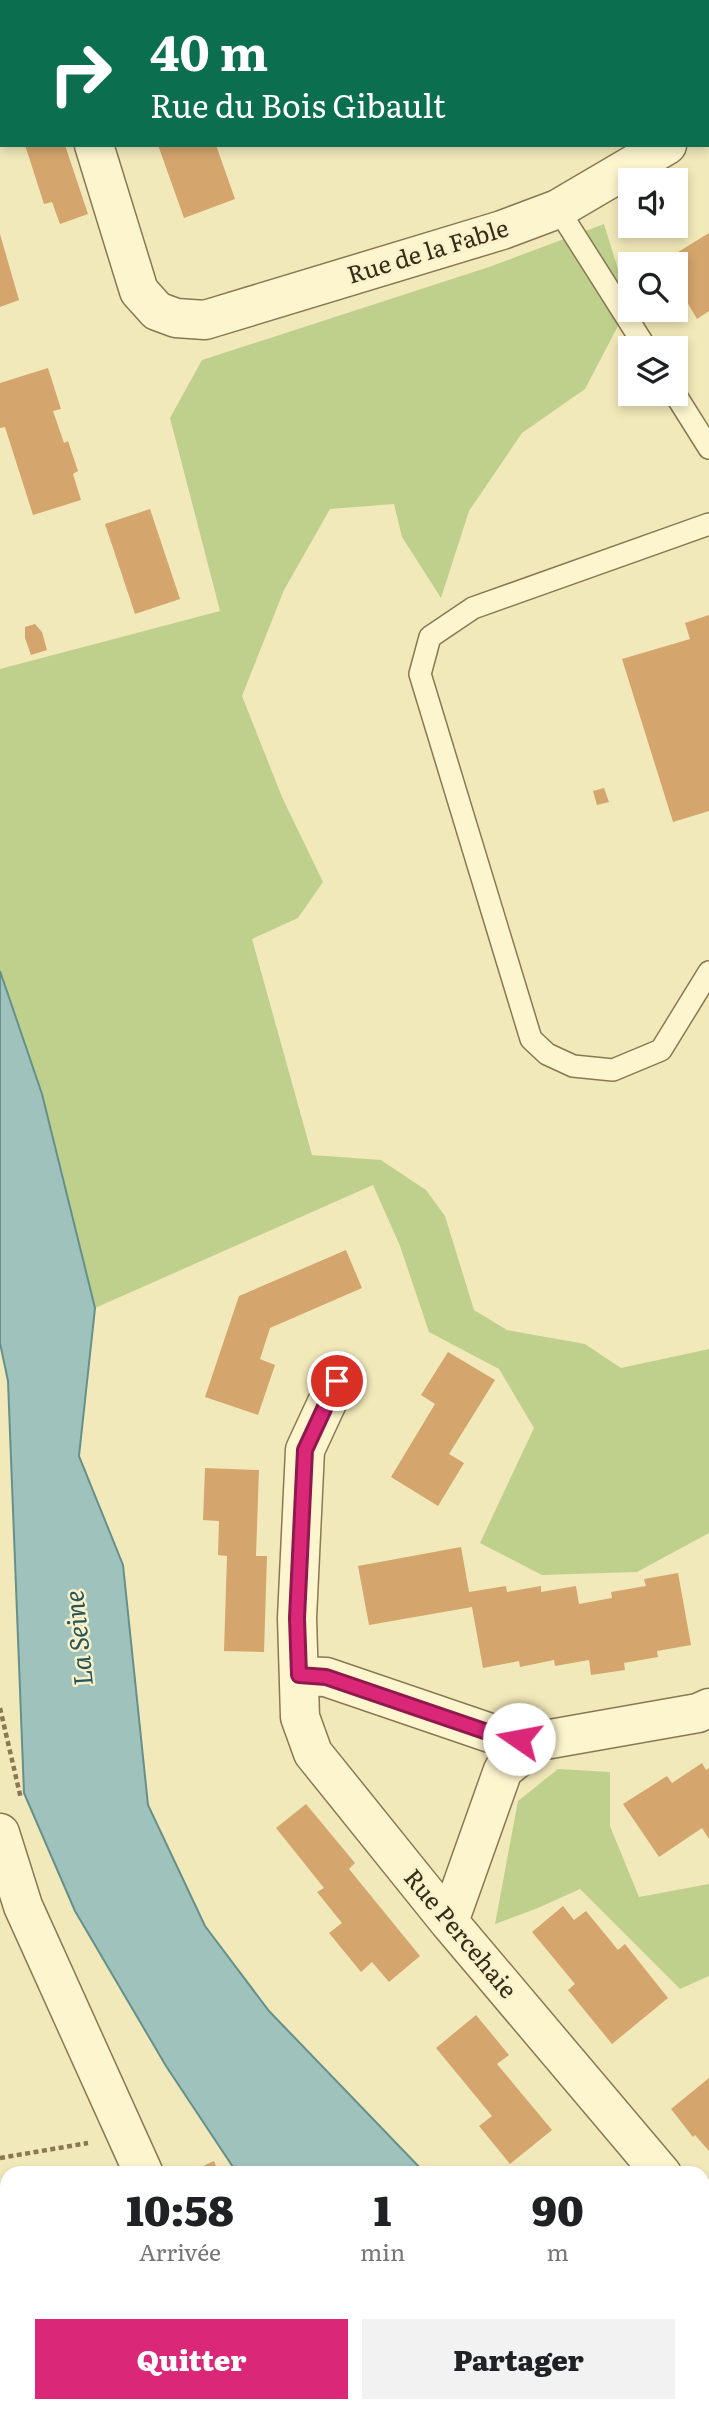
<!DOCTYPE html>
<html lang="fr">
<head>
<meta charset="utf-8">
<style>
	:root { --surface:#fff; --page:#f2f2f2; --text:#202124; --muted:#757577; --accent:#db2777 }
	body { margin:0; font-family:Literata,serif; background:var(--page); color:var(--text); height:100vh; display:flex; flex-direction:column; font-size:26px; white-space:nowrap }
	* { box-sizing:border-box; margin:0 }
	p { font-size:23px; color:var(--muted) }
	.icon { flex:none; width:38px; height:38px; fill:none; stroke:currentColor; stroke-width:2; stroke-linecap:round; stroke-linejoin:round }
	.map { position:relative; flex:1; overflow:hidden }
	.side { position:absolute; left:0px; top:2166px; width:710px; height:247px; display:flex; flex-direction:column; background:var(--surface); border-radius:21px 21px 0 0; box-shadow:0 4px 10px #0003 }
	.side>* { flex:none }
	.hud { position:absolute; left:0px; top:0px; width:710px; height:147px; box-shadow:0 4px 10px #0003; background:#0b6e4f; color:#fff; overflow:hidden }
	.tools { position:absolute; left:618px; top:168px; display:grid; gap:14px }
	.tools a { display:grid; place-items:center; width:70px; height:70px; border-radius:0px; background:var(--surface); box-shadow:0 4px 10px #0003; font-size:35px }
	.pin { position:absolute; display:grid; place-items:center; width:60px; height:60px; color:#fff; margin:-30px; border:4px solid #fff; border-radius:50%; box-shadow:0 2px 7px #0007 }
	.me { position:absolute; width:77px; margin:-38px; rotate:282deg; stroke-linejoin:round; filter:drop-shadow(0 0 5px #0008) }
	.turn { display:flex; align-items:center; gap:24px; height:147px; padding:0 35px; font-size:32px }
	.turn .icon { width:91px; height:91px; stroke-width:2.5 }
	.turn b { display:block; font-size:49px; line-height:60px }
	.eta { display:flex; justify-content:space-evenly; align-items:center; height:119px; text-align:center }
	.eta b { font-size:42px; font-weight:800; line-height:49px }
	.action { display:flex; gap:14px; margin-top:auto; padding:14px 35px }
	.action a { flex:1; height:80px; border-radius:0px; background:var(--accent); color:#fff; font-size:28px; font-weight:800; line-height:80px; text-align:center }
	.action a+a { background:var(--page); color:var(--text) }
	.map>svg:first-child { display:block }
	.green { fill:#bfd08d }
	.water { fill:#9fc2bc; stroke:#66908b; stroke-width:2 }
	.lines { fill:none; stroke-linecap:round; stroke-linejoin:round }
	.river { stroke:#9fc2bc; stroke-width:72 }
	.building { fill:#d4a56c }
	.service-casing { stroke:#8a7853; stroke-width:24 }
	.minor-casing { stroke:#8a7853; stroke-width:41 }
	.tertiary-casing { stroke:#8a7853; stroke-width:41 }
	.path { stroke:#8a7853; stroke-width:4.5; stroke-dasharray:5 3.5; stroke-linecap:butt }
	.service { stroke:#fcf5ce; stroke-width:21 }
	.minor { stroke:#fcf5ce; stroke-width:38 }
	.tertiary { stroke:#fcf5ce; stroke-width:38 }
	.route-casing { stroke:#8e194d; stroke-width:18 }
	.route { stroke:#db2777; stroke-width:12 }
	.labels { text-anchor:middle; stroke-width:5; stroke-linejoin:round; paint-order:stroke }
	.street-label { font-size:24px; fill:#372c19; stroke:#f9f1ca }
	.water-label { font-size:26px; font-style:italic; fill:#275559; stroke:#f9f1ca }
</style>
</head>
<body>
<div class="map">
<svg width="709" height="2412" viewBox="0 0 709 2412">
	<rect width="100%" height="100%" fill="#f2e9ba"/>
	<path class="green" d="M604,224L629,305L585,389L522,433L469,511L441,598L402,537L394,504L330,509L284,590L242,696L282,797L323,882L298,918L252,939L312,1155L381,1160L426,1190L445,1216L474,1310L507,1330L585,1344L621,1368L709,1349V1533L637,1572L542,1575L480,1543L534,1428L499,1369L429,1332L400,1246L373,1185L95,1308L42,1094L0,971V669L220,611L170,418L202,360L489,267Z
		M558,1769L610,1772V1826L639,1897L709,1884V1976L680,1989L580,1889L538,1908L495,1924L518,1801Z
		M431,2406H534L539,2412H432Z"/>
	<path class="water" d="M0,971L42,1094L95,1308L79,1456L123,1565L148,1805L205,1926L269,2011L425,2173H237L166,2066L75,1911L24,1793L8,1381L0,1343Z"/>
	<g class="lines">
		<path class="river" d="M589,2406L594,2412
			M392,2412V2406"/>
	</g>
	<path class="building" d="M25,145H65L88,214L60,224L52,202L44,204Z
		M158,145H216L235,199L184,218Z
		M709,233V311L697,319L676,283V264H664L662,262Z
		M0,234L19,300L0,307Z
		M48,368L61,409L53,411L64,443L68,441L78,471L73,474L81,500L33,515L5,427L0,428V383Z
		M150,509L180,599L135,614L105,524Z
		M709,615V811L673,822L622,659L690,639L685,623Z
		M35,624L42,632L47,650L31,655L25,638V627Z
		M604,788L609,802L597,805L593,791Z
		M346,1250L362,1288L270,1328L260,1359L275,1365L258,1415L205,1397L239,1296Z
		M448,1352L495,1380L449,1454L464,1463L438,1506L391,1477L435,1404L421,1395Z
		M205,1468L259,1470L256,1556H267L264,1652L224,1651L227,1556L218,1555L219,1521L203,1520Z
		M461,1547L469,1592L506,1586L507,1592L541,1586V1592L576,1586L579,1604L612,1598L611,1592L646,1586L644,1579L678,1573L691,1645L657,1651L658,1657L624,1663L625,1670L591,1675L589,1660L555,1666L554,1660L520,1667L519,1661L483,1668L472,1607L369,1625L358,1566Z
		M702,1763L706,1770L709,1768V1839L702,1828L659,1857L623,1804L667,1776L672,1783Z
		M306,1804L355,1863L349,1869L420,1956L389,1982L372,1962L361,1972L329,1933L342,1923L317,1892L324,1888L276,1828Z
		M563,1906L574,1920L586,1911L618,1950L625,1944L668,1998L612,2044L568,1990L575,1984L532,1932Z
		M476,2015L509,2055L497,2064L552,2130L510,2164L479,2126L492,2116L436,2048Z
		M709,2078V2151L695,2135L693,2137L671,2109Z
		M214,2161L219,2174H193L192,2171Z
		M704,2289L709,2295V2313L704,2317Z
		M265,2406H308L309,2412H266Z"/>
	<g class="lines">
		<defs>
			<path id="service" d="M558,209L646,348
				M675,394L709,448
				M709,524L473,608L430,637L420,674L531,1039L547,1054L573,1066L613,1070L661,1050L709,972"/>
			<path id="minor" d="M49,0L50,2
				M94,145L139,291L157,311L176,318L205,320L502,230L558,209L667,145
				M337,1381L305,1450L297,1618L300,1717L313,1753L449,1922L662,2174
				M299,1676L326,1677L499,1736L539,1741L698,1713L709,1708
				M449,1922L503,1770L539,1741
				M704,2222L709,2229"/>
			<path id="tertiary" d="M0,1833L23,1906L144,2174
				M217,2406L218,2412"/>
		</defs>
		<use href="#service" class="service-casing"/>
		<use href="#minor" class="minor-casing"/>
		<use href="#tertiary" class="tertiary-casing"/>
		<path class="path" d="M0,1708L21,1799
			M0,2158L88,2143"/>
		<use href="#service" class="service"/>
		<use href="#minor" class="minor"/>
		<use href="#tertiary" class="tertiary"/>
	</g>
	<g class="lines">
		<defs>
			<path id="route" d="M337,1381L305,1450L297,1618L299,1675L326,1677L499,1736L519,1739"/>
		</defs>
		<use href="#route" class="route-casing"/>
		<use href="#route" class="route"/>
	</g>
	<g class="labels">
		<g class="street-label">
			<text transform="translate(428 252) rotate(-17)" y="8">Rue de la Fable</text>
			<text transform="translate(460 1934) rotate(50)" y="8">Rue Percehaie</text>
		</g>
		<g class="water-label">
			<text transform="translate(79 1638) rotate(-96)" y="9">La Seine</text>
		</g>
	</g>
</svg>
<div class="tools">
<a><svg class="icon" aria-label="sound" viewBox="0 0 24 24"><path d="M4 9h4l5-4v14l-5-4H4zM17 9q2 3 0 6"/></svg></a>
<a><svg class="icon" aria-label="search" viewBox="0 0 24 24"><circle cx="10" cy="10" r="6"/><path d="M15 15l6 6"/></svg></a>
<a><svg class="icon" aria-label="layers" viewBox="0 0 24 24"><path d="M12 4l9 5-9 5-9-5zM3 14l9 5 9-5"/></svg></a>
</div>
<div class="pin" style="left:337px;top:1381px;background:#d93025"><svg class="icon" aria-label="arrive" viewBox="0 0 24 24"><path d="M6 21V4h12l-3 4 3 4H6"/></svg></div>
<svg class="me" style="left:519px;top:1739px" viewBox="-20 -20 40 40"><circle r="19" fill="#fff"/><path d="M0-13L10 11 0 6-10 11z" fill="#db2777"/></svg>
<div class="hud">
<div class="turn"><svg class="icon" aria-label="right" viewBox="0 0 24 24"><path d="M7 20v-9h11M14 6l5 5-5 5"/></svg><div><b>40 m</b>Rue du Bois Gibault</div></div>
</div>
<section class="side">
<div class="eta">
<div><b>10:58</b><p>Arrivée</p></div>
<div><b>1</b><p>min</p></div>
<div><b>90</b><p>m</p></div>
</div>
<div class="action"><a>Quitter</a><a>Partager</a></div>
</section>
</div>
</body>
</html>
